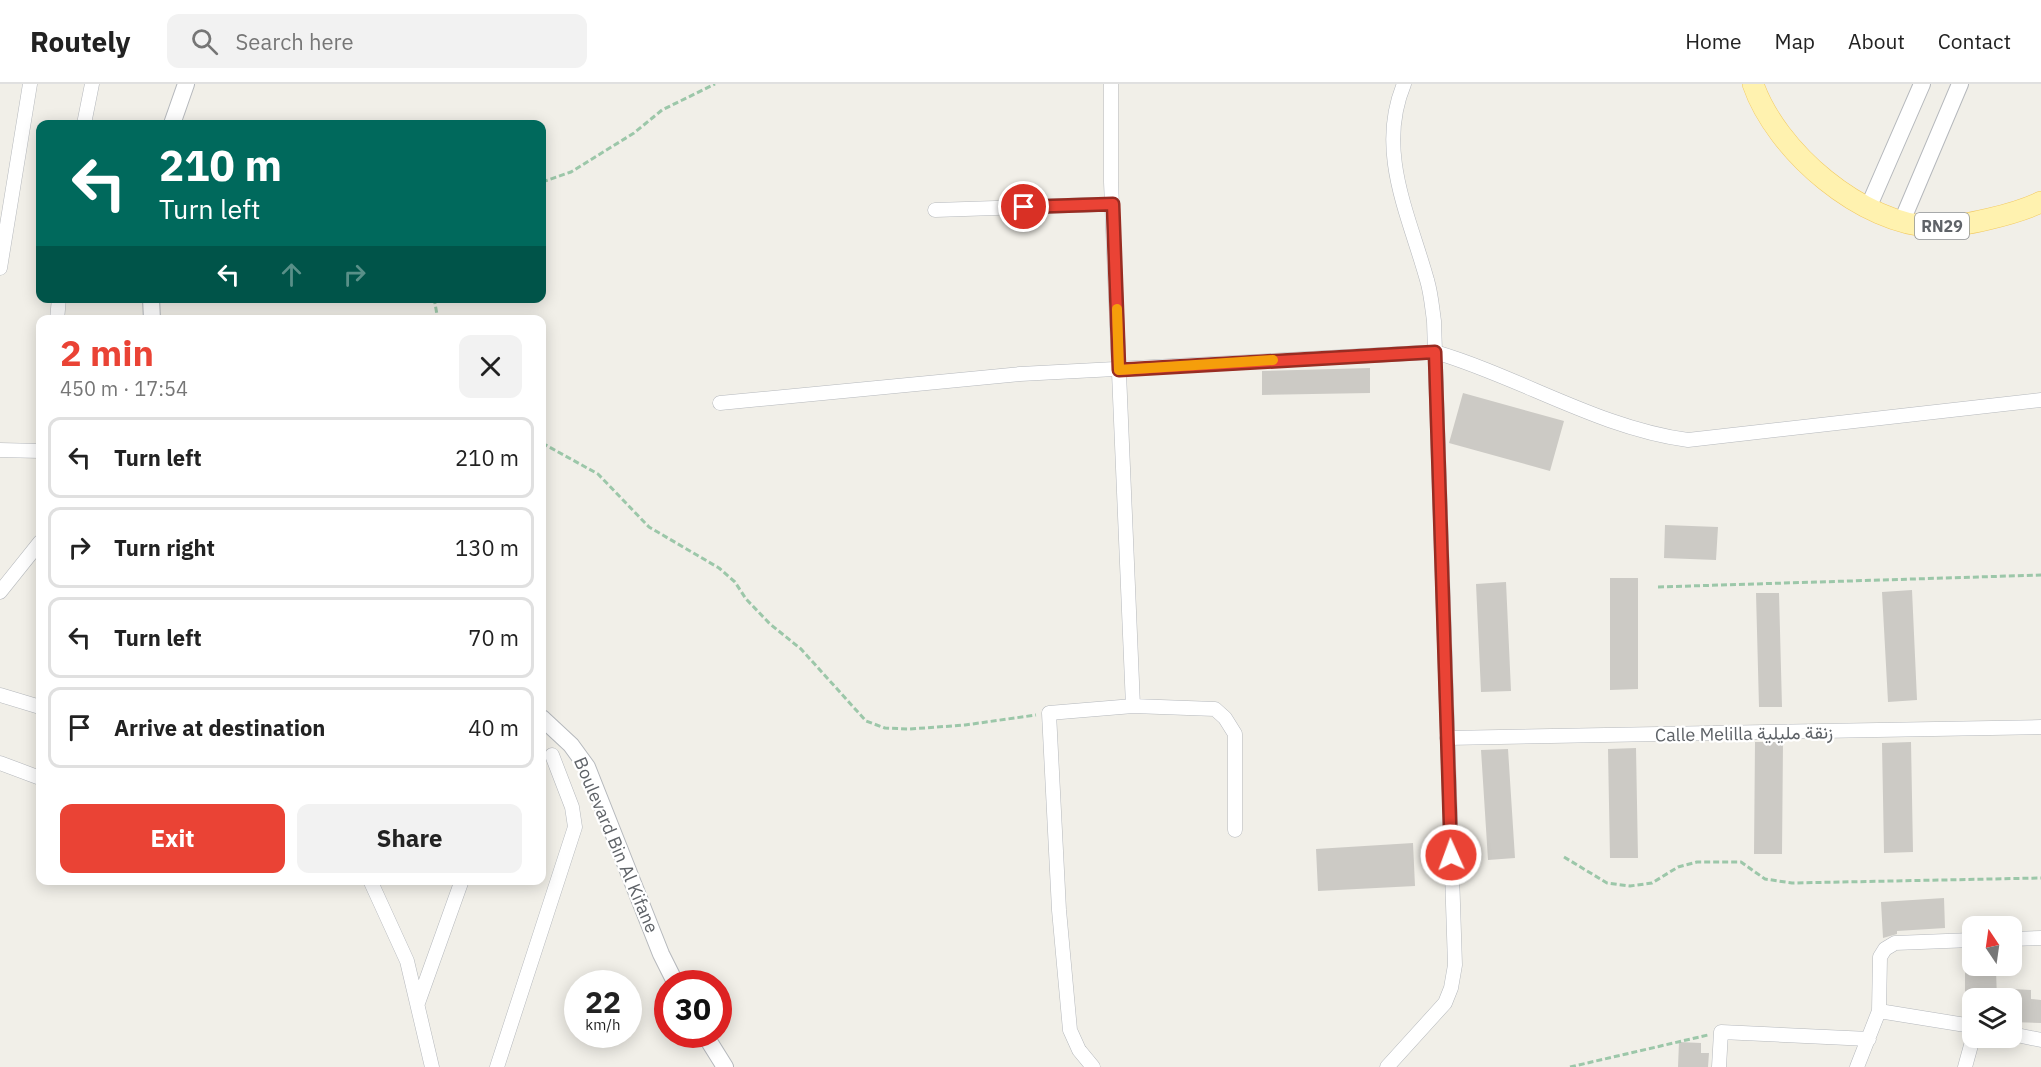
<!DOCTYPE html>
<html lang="en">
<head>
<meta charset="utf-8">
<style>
	:root { --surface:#fff; --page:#f2f2f2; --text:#222; --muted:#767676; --line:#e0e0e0; --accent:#ea4335 }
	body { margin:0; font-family:"IBM Plex Sans",Vazirmatn,sans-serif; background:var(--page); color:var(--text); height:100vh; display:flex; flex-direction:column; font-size:22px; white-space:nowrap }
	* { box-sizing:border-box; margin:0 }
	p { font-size:20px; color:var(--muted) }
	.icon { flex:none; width:33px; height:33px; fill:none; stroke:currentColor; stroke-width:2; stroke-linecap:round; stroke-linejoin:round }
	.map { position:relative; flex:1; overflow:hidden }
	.drawer { position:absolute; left:36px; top:231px; width:510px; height:570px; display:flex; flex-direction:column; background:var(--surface); border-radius:12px; box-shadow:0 3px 15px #0003 }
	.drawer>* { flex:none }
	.top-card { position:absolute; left:36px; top:36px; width:510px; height:183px; border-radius:12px; box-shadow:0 3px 15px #0003; background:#00695c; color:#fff; overflow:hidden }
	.needle { width:39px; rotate:347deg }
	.fabs { position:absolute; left:1962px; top:832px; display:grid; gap:12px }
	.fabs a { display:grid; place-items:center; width:60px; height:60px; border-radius:12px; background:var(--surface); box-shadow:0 3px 15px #0003; font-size:30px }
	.speed { position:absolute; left:564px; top:886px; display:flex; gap:12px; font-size:30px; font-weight:700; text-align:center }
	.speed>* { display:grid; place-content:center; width:78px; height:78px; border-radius:50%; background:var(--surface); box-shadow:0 3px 15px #0003; line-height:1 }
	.speed small { font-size:15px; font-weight:400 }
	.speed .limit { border:9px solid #d22; background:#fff; color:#111 }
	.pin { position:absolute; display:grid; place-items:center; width:51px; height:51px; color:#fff; margin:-26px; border:3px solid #fff; border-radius:50%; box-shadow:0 2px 6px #0007 }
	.me { position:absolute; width:66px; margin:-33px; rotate:358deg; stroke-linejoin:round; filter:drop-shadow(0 0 4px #0008) }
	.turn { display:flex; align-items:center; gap:21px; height:126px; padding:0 24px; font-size:27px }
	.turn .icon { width:78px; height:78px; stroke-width:2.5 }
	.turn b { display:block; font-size:42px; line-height:51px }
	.lanes { display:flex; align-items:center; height:57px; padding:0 24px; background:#0003; justify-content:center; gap:30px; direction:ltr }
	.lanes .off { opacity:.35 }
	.round { display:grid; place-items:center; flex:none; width:63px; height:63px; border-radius:12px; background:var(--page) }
	.summary { display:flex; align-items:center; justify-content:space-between; height:102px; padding:0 24px }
	h1 { font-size:36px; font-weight:800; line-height:45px; color:var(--accent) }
	.cta { display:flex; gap:12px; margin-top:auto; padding:12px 24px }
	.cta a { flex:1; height:69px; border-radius:12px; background:var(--accent); color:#fff; font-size:24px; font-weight:800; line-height:69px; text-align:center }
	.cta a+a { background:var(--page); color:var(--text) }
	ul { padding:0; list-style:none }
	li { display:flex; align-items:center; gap:18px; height:81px; margin:0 12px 9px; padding:0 12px; border:3px solid var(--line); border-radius:12px }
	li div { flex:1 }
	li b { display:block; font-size:22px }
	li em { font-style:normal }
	header { display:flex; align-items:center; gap:36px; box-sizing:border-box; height:84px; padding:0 30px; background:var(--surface); border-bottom:2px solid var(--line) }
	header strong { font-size:28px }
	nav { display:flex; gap:33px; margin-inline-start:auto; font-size:21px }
	.search { width:420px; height:54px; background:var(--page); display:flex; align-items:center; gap:15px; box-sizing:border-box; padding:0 21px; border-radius:12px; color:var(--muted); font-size:22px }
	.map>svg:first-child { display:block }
	.building { fill:#cccac5 }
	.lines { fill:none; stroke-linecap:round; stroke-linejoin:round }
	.minor-casing { stroke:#b5b8bc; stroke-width:15 }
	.tertiary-casing { stroke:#b5b8bc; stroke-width:18 }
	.primary-casing { stroke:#f2c960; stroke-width:22 }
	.path { stroke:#9cc7a9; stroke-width:3; stroke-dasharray:6 3; stroke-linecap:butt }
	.minor { stroke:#fff; stroke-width:14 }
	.tertiary { stroke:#fff; stroke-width:16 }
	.primary { stroke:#fff2af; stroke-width:21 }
	.route-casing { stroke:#982c22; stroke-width:15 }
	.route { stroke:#ea4335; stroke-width:10 }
	.slow { stroke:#f59e0b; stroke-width:10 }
	.labels { text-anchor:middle; stroke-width:4.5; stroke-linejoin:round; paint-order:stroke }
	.shield { fill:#fff; stroke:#8f9295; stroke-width:1.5 }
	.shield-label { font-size:16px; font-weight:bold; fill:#5f6368 }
	.street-label { font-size:18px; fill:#5f6368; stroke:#fff }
</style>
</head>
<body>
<header>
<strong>Routely</strong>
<div class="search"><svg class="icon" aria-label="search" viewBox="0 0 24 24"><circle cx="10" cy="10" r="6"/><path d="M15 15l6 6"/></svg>Search here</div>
<nav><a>Home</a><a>Map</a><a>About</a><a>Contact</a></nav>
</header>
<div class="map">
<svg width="2041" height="983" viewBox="0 0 2041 983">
	<rect width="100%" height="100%" fill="#f1efe8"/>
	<path class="building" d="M1370,284V309L1262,311V287Z
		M1463,309L1564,337L1550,387L1449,359Z
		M1665,441L1718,443L1716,476L1664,474Z
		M1610,494H1638V605L1610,606Z
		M1506,498L1511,607L1481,608L1476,500Z
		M1912,506L1917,616L1888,618L1882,508Z
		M1756,509H1779L1782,623H1759Z
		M1755,658H1783L1782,770H1754Z
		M1911,658L1913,768L1884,769L1882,659Z
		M1636,664L1638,774H1610L1608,665Z
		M1508,665L1515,774L1488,776L1481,666Z
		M1413,759L1415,802L1318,807L1316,765Z
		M1944,814L1945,844L1897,847V850L1883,854L1881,818Z
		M1996,886L1997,915H1965V887Z
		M2012,905L2031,906V915L2041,916V939L2012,938Z
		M1679,958L1701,959V969H1709L1708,983H1678Z"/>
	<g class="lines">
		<defs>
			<path id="minor" d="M1111,0V98L1133,622
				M84,40L92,0
				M935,126L1112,120
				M0,184L30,0
				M57,236L59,214
				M720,319L1020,290L1435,268C1520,293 1599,344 1688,356L2041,316
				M0,366L40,367
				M0,508L40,458
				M0,611L40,623
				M1447,654L2041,643
				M0,679L40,694
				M370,796L407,877L432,983
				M2012,855L2041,854
				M418,919L462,796
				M1879,927L1972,942
				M2012,950L2041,956
				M497,983L575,743L572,723L552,671
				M1093,983L1079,966L1070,946L1059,826L1049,629L1133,622L1215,625L1225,634L1235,650V746
				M1387,983L1445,919L1451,904L1455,881L1434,237C1432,223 1431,209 1427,196C1409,131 1376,67 1404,0
				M1719,983L1721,948L1869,955
				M1857,983L1879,927L1880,873L1885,865L1895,859L1972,856
				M1965,983L1973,954"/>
			<path id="tertiary" d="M172,40L186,0
				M1868,124L1922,0
				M1902,137L1960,0
				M151,214L152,236
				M542,634L571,661L587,683L661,870L676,900
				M705,951L725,983"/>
			<path id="primary" d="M1753,0C1776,67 1862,141 1935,143C1962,143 2016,130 2041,118"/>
		</defs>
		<use href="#minor" class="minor-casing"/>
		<use href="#tertiary" class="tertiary-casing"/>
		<use href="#primary" class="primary-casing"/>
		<path class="path" d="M542,98L571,88L634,49L662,26L715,0
			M434,214L438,236
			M542,359L598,390L649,443L719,484L735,498L746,515L770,540L801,565L866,637L885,644L910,645L965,641L1036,631
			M1658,503L2041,491
			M1564,773L1607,799L1630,802L1652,799L1678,783L1697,778H1741L1765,795L1792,799L2041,794
			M1570,983L1708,951"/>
		<use href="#minor" class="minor"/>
		<use href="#tertiary" class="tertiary"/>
		<use href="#primary" class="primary"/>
	</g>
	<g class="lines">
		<defs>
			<path id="route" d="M1024,123L1113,120L1119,286L1435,268L1451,771"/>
		</defs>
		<use href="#route" class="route-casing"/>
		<use href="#route" class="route"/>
		<path class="slow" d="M1117,225L1119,286L1273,276"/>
	</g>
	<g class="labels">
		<rect class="shield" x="1915" y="129" width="54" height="26" rx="4.5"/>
		<g class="shield-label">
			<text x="1942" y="148">RN29</text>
		</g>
		<g class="street-label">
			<text transform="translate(1744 650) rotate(-1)" y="6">Calle Melilla زنقة مليلية</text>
			<text transform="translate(616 761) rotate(67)" y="6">Boulevard Bin Al Kifane</text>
		</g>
	</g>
</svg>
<div class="fabs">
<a><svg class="needle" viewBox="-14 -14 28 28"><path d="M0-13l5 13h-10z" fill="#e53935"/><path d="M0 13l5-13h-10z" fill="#767676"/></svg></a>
<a><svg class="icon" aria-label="layers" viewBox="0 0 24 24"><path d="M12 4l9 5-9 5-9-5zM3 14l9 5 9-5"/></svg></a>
</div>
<div class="speed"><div>22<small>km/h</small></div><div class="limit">30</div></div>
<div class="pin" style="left:1024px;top:123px;background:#d93025"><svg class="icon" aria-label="arrive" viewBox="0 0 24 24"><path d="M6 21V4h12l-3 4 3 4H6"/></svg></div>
<svg class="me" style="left:1451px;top:771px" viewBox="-20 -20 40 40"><circle r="17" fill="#ea4335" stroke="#fff" stroke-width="3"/><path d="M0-11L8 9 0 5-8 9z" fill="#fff"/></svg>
<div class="top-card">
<div class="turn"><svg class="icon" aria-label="left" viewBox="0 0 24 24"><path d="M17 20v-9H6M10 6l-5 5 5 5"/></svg><div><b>210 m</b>Turn left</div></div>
<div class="lanes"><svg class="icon" aria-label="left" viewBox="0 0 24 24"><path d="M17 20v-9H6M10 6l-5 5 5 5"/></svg><svg class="icon off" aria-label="ahead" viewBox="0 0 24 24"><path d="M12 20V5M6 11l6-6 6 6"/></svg><svg class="icon off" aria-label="right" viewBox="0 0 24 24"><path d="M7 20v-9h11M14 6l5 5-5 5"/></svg></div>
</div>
<section class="drawer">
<div class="summary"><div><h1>2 min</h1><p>450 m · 17:54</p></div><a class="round"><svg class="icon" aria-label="close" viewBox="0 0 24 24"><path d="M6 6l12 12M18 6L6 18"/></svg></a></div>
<ul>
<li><svg class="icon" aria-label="left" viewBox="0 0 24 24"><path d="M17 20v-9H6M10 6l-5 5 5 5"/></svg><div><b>Turn left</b></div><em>210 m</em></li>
<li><svg class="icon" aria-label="right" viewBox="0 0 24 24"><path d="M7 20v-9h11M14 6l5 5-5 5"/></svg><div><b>Turn right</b></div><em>130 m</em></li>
<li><svg class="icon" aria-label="left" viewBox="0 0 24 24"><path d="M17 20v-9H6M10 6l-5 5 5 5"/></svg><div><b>Turn left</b></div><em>70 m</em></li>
<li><svg class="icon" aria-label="arrive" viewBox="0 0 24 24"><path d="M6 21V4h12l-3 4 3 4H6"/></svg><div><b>Arrive at destination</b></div><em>40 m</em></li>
</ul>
<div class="cta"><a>Exit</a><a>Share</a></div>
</section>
</div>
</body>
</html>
